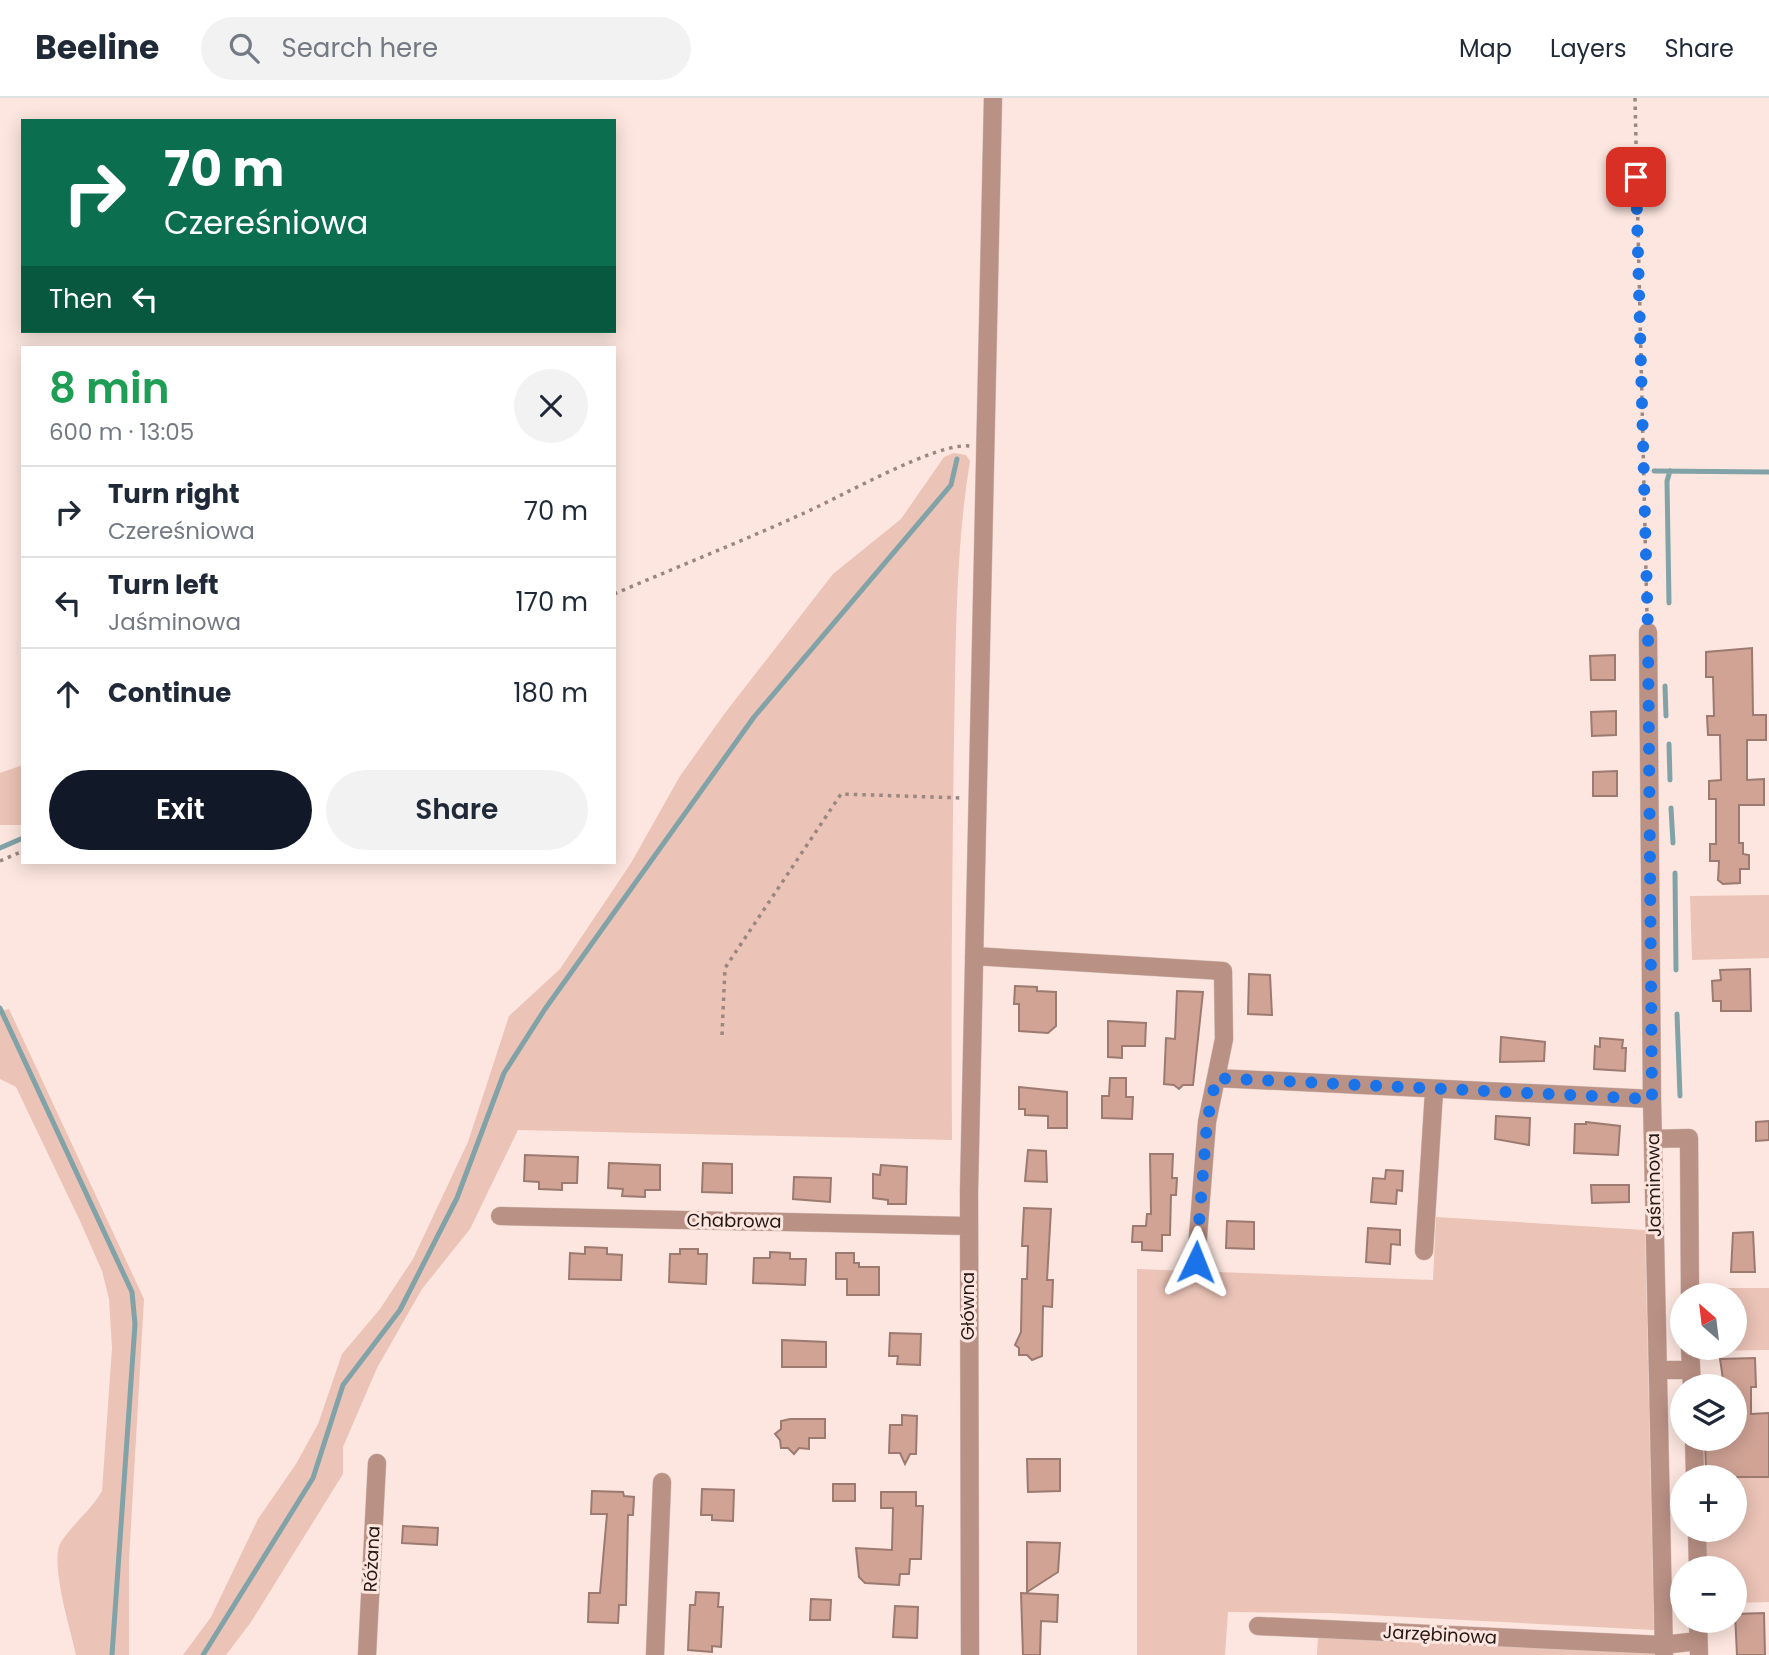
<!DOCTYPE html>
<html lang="en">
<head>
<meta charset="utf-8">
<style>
	:root { --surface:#fff; --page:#f2f2f3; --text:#1f2937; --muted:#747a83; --line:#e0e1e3; --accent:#111827 }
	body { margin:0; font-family:Poppins,sans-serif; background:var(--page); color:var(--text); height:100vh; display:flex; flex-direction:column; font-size:26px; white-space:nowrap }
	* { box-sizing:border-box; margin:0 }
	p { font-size:23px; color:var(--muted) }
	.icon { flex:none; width:38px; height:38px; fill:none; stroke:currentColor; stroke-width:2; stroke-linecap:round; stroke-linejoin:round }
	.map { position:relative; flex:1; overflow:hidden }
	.drawer { position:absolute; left:21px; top:248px; width:595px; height:518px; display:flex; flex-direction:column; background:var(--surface); border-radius:0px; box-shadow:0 4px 18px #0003 }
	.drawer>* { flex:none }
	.hud { position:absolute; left:21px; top:21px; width:595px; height:214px; border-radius:0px; box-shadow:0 4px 18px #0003; background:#0b6e4f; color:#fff; overflow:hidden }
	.needle { width:46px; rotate:332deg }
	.fabs { position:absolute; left:1670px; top:1185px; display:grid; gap:14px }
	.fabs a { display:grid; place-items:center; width:77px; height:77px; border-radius:50%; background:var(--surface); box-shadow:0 4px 18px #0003; font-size:35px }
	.pin { position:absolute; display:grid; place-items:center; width:60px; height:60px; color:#fff; margin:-30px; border-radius:14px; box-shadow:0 4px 10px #0006 }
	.me { position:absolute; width:77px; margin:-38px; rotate:2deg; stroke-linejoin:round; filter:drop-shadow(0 0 5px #0008) }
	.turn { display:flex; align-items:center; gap:24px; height:147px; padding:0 28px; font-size:32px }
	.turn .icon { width:91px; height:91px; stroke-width:2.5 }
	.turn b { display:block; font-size:49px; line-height:60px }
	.then { display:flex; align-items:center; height:66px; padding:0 28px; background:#0003; gap:14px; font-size:26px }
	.round { display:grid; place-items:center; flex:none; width:74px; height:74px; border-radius:37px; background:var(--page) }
	.summary { display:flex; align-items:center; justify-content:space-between; height:119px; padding:0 28px }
	h1 { font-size:42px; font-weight:600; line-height:52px; color:#1e9e55 }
	.primary-button { display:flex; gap:14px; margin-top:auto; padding:14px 28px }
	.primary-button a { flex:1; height:80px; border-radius:42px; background:var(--accent); color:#fff; font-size:28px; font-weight:600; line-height:80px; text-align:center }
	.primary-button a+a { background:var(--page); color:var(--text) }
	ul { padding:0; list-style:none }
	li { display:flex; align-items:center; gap:21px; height:91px; padding:0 28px; border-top:2px solid var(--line) }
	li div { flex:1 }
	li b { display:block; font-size:26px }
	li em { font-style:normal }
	header { display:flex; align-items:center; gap:42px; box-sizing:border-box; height:98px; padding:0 35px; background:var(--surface); border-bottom:2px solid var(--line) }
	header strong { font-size:33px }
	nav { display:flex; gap:38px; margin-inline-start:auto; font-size:24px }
	.search { width:490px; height:63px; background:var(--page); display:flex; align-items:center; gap:18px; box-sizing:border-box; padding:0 24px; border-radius:38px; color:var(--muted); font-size:26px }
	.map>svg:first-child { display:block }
	.green { fill:#ebc3b7 }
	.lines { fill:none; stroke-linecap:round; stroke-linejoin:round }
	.stream { stroke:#81a3a7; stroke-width:5 }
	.building { fill:#d0a395; stroke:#9c7a70; stroke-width:2 }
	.minor-casing { stroke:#d6c1ba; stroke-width:19 }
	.path { stroke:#998781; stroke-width:3.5; stroke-dasharray:3.5 5; stroke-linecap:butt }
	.minor { stroke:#ba9185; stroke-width:18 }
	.route { stroke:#1a73e8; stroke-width:12; stroke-dasharray:0 21.6 }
	.labels { text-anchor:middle; stroke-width:6; stroke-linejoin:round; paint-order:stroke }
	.street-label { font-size:18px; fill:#251814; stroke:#fde6df }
</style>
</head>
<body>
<header>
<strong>Beeline</strong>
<div class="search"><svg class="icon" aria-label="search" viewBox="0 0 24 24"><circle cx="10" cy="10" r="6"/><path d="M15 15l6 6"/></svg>Search here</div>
<nav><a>Map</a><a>Layers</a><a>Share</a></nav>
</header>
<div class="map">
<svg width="1769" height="1557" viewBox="0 0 1769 1557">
	<rect width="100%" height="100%" fill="#fde6df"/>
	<path class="green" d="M954,355L966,357L970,363C955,454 956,547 954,639C952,773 951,907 952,1042L518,1032L470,1131L422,1191L377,1270L343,1349V1376L251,1524L226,1557H183L211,1519L258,1421L296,1366L318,1326L342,1256L380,1211L413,1161L468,1044L509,918L560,871L631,765L680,678L725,615L833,476L901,421L944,359Z
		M23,667V727H0V675Z
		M1769,797V860L1692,862L1690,798Z
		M9,911L144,1201L129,1462V1557H76C71,1533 49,1464 61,1444C73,1426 91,1412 102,1393L112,1250L109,1201L102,1173L80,1123L16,989L0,981V913Z
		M1436,1119L1645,1132L1654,1532L1330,1515L1228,1514L1225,1557H1137V1171L1433,1182Z
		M1698,1190H1769V1252L1700,1253V1250H1734V1197H1698Z
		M1769,1379V1504L1734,1505V1470H1704L1703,1432H1734V1380Z
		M1318,1539L1655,1553V1557H1317Z"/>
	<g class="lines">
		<path class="stream" d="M1654,373L1769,374
			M1669,505L1667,383L1670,373
			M1665,588L1666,618
			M1669,646L1670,682
			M1671,710L1673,745
			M0,750L23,740
			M1675,775L1676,872
			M0,910L132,1194L135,1226L112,1557
			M1677,916L1680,998
			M203,1557L313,1380L343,1287L400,1212L457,1100L504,975L545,911L754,619L951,387L957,361"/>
	</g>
	<path class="building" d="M1752,550L1753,617H1766V642H1747V682L1764,681V707H1739V745H1743V756L1749,757V771H1740V785L1723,786L1718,782L1719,763H1710V746H1716V701H1709V683L1721,682L1720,637H1708L1707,618H1714L1713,579H1706V554Z
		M1615,557V582H1591L1590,558Z
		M1616,613V637L1592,638L1591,614Z
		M1617,673V698H1593V674Z
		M1750,871L1751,913H1721V903H1713L1712,883L1721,882L1720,872Z
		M1249,876L1270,877L1272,917L1248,916Z
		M1015,888L1037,889V893L1056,894V928L1048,935L1019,933V906H1014Z
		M1177,893L1203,894L1193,987H1183L1179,991L1174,987L1164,986L1166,940L1175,941Z
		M1108,923L1146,925L1145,948H1122V960L1108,959Z
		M1501,939L1545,944L1544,963L1500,964Z
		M1600,940L1623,942L1622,950H1626L1625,973L1594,971L1595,948L1600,949Z
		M1110,980H1126V999H1133L1132,1021L1102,1020V998H1109Z
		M1019,989L1067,994V1030H1048V1018L1025,1017V1011H1019Z
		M1496,1018L1530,1020L1529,1047L1495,1041Z
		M1769,1023V1042L1756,1043V1024Z
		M1586,1024L1620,1028L1618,1057L1574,1055L1575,1026H1586Z
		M1028,1052L1046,1053L1047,1084L1025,1083Z
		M1150,1056H1173L1172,1080H1177L1176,1097H1171L1170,1137H1162V1153L1142,1152V1144H1132L1133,1128H1146L1147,1116H1151Z
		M525,1057L578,1059L577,1085H562V1092L539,1091V1084L524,1083Z
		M609,1065L660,1067V1092H645V1099L622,1098L623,1091L608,1090Z
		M703,1065L732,1066V1095L702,1094Z
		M881,1067L907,1069L906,1106H888V1102L873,1100V1076L880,1077Z
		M1386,1072L1403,1073L1402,1093L1397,1092L1396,1106L1371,1104L1373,1080L1385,1081Z
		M794,1079L831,1080L830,1104L793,1101Z
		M1591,1087H1629V1104L1592,1105Z
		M1024,1110L1051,1111L1047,1182H1053L1052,1209L1043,1208L1042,1258L1032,1262L1027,1257H1019V1250L1015,1247L1021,1234L1022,1181H1027L1028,1148H1022Z
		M1227,1123L1254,1124V1151L1226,1150Z
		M1368,1130L1400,1132V1147L1391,1146L1390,1166L1366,1164Z
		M1753,1134L1755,1174H1731L1733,1135Z
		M585,1149L607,1150V1156L622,1157L621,1182L569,1181L570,1155L585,1156Z
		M680,1151H698V1156H707L706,1186L669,1184L670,1156H680Z
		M770,1154L790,1155V1161H806L805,1187L753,1185L754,1160H770Z
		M836,1155H854V1165H859V1169H879V1197H847V1181H836Z
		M890,1235L921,1236L920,1267L897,1266L898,1258H889Z
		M782,1242L826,1244V1269H782Z
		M1755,1260L1756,1289H1751V1316L1769,1315V1379H1706L1705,1340H1734V1288H1724L1720,1261Z
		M902,1317L917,1318L916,1356H910L905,1366L900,1355H889L890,1327H902Z
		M790,1321H825V1340H809V1351L799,1350L794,1356L788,1350H781L780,1342L775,1336L781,1331V1323Z
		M1027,1361H1060V1393L1028,1394Z
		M833,1386H855V1403H833Z
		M702,1391L734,1392L733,1423L712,1422V1417H701Z
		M592,1393L623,1394L624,1398L634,1399L633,1417H628L626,1507H619L618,1525L588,1524L589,1495H600L607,1416H591Z
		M881,1394H916V1408H923L921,1461H910L909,1476H900L899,1487L865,1485L859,1479L856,1450L892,1452L893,1410H881Z
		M403,1428L438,1430L437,1447L402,1445Z
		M1027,1444L1060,1445L1058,1474L1027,1494Z
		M696,1494L719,1495L718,1509H723L721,1549L712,1548V1554L688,1552L690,1507H695Z
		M1021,1495L1058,1497L1057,1524L1041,1523L1040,1557H1023Z
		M811,1501L831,1502L830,1522H810Z
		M895,1508L918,1509L917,1540L893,1539Z
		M1764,1515L1765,1557H1737L1735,1516Z"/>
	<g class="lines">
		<defs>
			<path id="minor" d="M1648,534L1652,1001L1664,1557
				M974,858L1223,873L1224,941L1207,1024L1196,1164
				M1216,980L1652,1001
				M1653,1041L1689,1040L1690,1197
				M500,1118L968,1128
				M1424,1153L1434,993
				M1690,1250L1692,1288
				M1658,1272H1691
				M1694,1340L1695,1379
				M1697,1432L1698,1470
				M1698,1522L1699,1557
				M1258,1528L1663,1547L1698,1543
				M367,1557L377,1365
				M655,1557L662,1384
				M970,1557L969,1094L993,0"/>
		</defs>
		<use href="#minor" class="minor-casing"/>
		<path class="path" d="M1635,0L1647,519
			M614,496C677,469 740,444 802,416C839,400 936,344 970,348
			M0,763L23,753
			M722,937L725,870L841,696L963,700"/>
		<use href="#minor" class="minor"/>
	</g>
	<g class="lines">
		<path class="route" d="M1196,1164L1207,1024L1216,980L1652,1001L1648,534L1636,79"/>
	</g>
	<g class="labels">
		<g class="street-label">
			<text transform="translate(1654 1087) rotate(-91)" y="6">Jaśminowa</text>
			<text transform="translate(734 1123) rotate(1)" y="6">Chabrowa</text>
			<text transform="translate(968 1208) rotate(-90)" y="6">Główna</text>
			<text transform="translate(372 1461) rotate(-87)" y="6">Różana</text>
			<text transform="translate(1440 1537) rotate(3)" y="6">Jarzębinowa</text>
		</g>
	</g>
</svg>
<div class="fabs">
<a><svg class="needle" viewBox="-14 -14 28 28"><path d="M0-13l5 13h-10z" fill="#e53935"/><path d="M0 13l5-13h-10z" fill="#747a83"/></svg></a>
<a><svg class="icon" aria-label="layers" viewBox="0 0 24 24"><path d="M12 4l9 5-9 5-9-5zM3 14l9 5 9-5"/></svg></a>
<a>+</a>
<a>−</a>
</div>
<div class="pin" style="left:1636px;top:79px;background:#d93025"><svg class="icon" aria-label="arrive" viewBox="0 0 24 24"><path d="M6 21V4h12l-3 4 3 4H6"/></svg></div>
<svg class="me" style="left:1196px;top:1164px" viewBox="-20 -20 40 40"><path d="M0-17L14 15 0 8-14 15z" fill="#1a73e8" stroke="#fff" stroke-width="4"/></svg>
<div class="hud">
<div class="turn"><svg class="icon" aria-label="right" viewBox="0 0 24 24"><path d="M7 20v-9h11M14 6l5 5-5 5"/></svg><div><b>70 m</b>Czereśniowa</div></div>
<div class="then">Then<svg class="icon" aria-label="left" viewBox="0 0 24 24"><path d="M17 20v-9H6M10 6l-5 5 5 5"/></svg></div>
</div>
<section class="drawer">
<div class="summary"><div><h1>8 min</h1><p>600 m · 13:05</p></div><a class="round"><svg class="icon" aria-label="close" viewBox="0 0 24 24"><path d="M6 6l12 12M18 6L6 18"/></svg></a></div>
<ul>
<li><svg class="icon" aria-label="right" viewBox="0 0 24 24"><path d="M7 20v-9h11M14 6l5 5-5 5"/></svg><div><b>Turn right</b><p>Czereśniowa</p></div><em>70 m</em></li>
<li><svg class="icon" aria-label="left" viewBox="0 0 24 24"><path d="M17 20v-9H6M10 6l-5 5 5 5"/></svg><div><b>Turn left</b><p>Jaśminowa</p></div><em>170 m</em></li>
<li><svg class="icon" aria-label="ahead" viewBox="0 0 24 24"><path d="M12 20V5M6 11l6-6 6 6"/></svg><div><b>Continue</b></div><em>180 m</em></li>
</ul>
<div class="primary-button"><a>Exit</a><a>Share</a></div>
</section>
</div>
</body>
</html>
